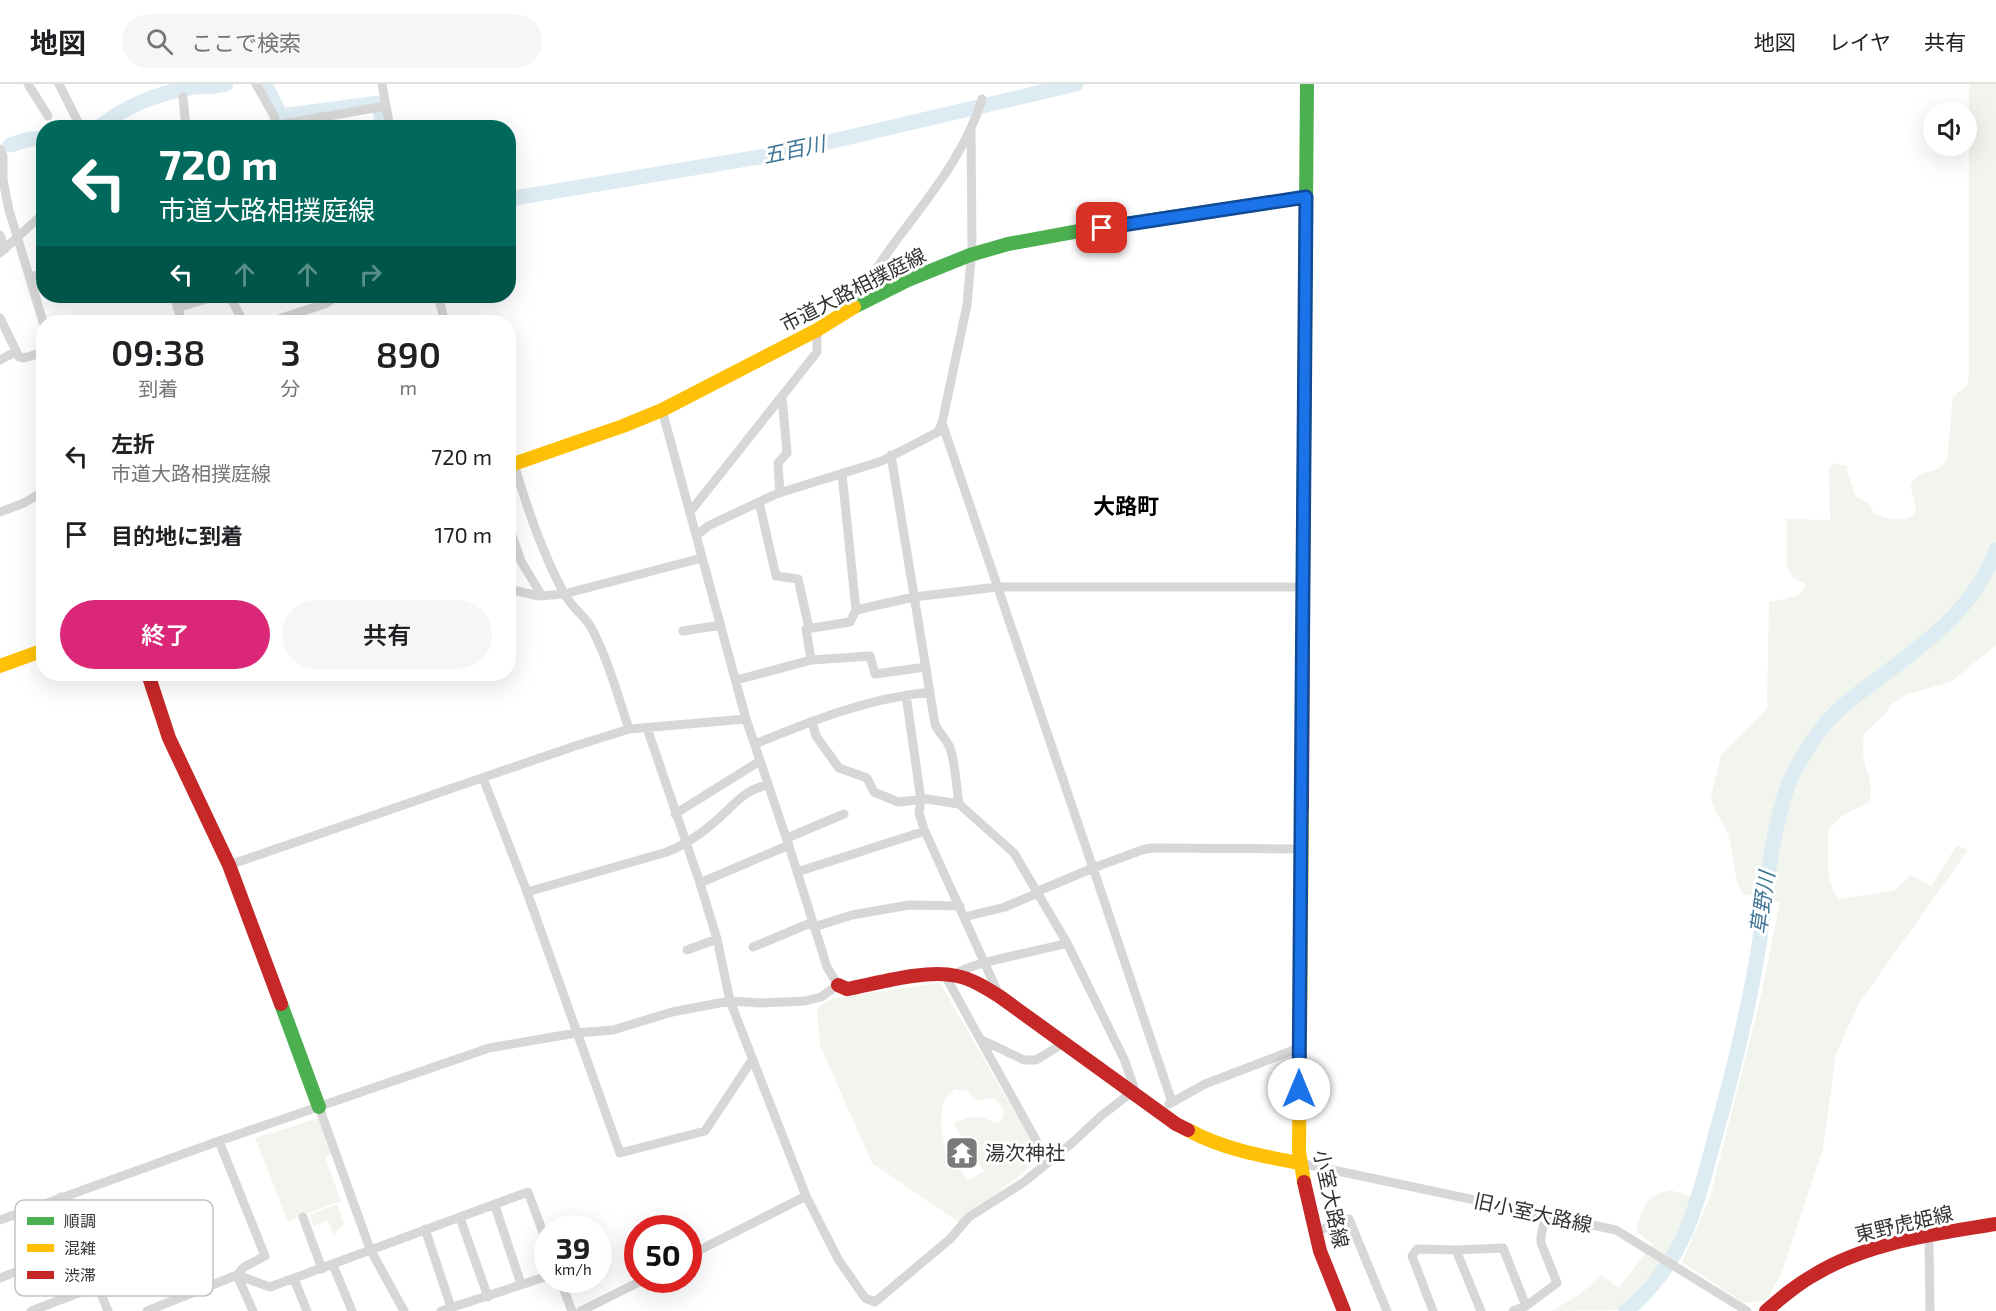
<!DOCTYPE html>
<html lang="ja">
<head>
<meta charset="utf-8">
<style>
	:root { --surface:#fff; --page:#f6f6f6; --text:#202124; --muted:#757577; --line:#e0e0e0; --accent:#db2777 }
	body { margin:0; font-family:"Exo 2","Noto Sans JP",sans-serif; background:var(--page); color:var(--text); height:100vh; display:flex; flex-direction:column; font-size:22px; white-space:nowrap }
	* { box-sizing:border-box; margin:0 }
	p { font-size:20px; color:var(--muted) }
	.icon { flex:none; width:33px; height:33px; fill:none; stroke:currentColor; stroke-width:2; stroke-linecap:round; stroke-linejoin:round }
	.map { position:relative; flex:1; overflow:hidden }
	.panel { position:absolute; left:36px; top:231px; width:480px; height:366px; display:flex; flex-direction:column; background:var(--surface); border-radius:24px; box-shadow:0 6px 24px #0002 }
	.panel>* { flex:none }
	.banner { position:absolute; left:36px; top:36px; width:480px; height:183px; border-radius:24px; box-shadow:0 6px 24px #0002; background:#00695c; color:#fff; overflow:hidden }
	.controls { position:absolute; left:1923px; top:18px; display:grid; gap:12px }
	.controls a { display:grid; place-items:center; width:54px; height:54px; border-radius:50%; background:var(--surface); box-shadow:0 6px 24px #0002; font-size:30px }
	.speed { position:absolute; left:534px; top:1131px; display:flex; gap:12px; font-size:30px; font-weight:700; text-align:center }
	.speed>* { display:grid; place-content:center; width:78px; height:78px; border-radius:50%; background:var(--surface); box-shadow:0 6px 24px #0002; line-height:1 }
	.speed small { font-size:15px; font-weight:400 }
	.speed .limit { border:9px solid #d22; background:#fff; color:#111 }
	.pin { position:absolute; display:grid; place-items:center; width:51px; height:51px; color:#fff; margin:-26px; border-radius:12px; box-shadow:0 3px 9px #0006 }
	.me { position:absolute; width:66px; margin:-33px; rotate:0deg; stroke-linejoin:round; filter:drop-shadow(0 0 4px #0008) }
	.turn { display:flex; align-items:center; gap:21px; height:126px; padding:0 24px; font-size:27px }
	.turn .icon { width:78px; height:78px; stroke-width:2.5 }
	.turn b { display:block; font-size:42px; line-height:51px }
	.lanes { display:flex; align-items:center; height:57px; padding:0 24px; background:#0003; justify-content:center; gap:30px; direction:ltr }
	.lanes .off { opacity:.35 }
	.eta { display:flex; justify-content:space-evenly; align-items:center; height:102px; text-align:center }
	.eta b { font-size:36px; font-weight:600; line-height:42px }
	.action { display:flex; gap:12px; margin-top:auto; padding:12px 24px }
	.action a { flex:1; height:69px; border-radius:36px; background:var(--accent); color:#fff; font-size:24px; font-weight:600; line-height:69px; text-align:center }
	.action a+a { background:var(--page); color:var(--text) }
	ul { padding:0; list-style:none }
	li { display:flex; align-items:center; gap:18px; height:78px; padding:0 24px }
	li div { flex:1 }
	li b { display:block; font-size:22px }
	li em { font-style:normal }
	header { display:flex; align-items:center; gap:36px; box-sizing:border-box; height:84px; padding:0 30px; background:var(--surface); border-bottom:2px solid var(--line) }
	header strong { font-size:28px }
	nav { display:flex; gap:33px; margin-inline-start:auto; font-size:21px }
	.search { width:420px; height:54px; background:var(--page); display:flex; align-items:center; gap:15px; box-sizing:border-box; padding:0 21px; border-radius:33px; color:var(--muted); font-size:22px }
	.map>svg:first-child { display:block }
	.green { fill:#f1f5ed; fill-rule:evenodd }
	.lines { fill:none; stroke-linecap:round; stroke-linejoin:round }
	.river { stroke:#ddebf3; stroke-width:15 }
	.street { stroke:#d7d7d7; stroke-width:9 }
	.fast { stroke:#4caf50; stroke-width:14 }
	.slow { stroke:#ffc107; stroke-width:14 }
	.jam { stroke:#c62828; stroke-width:14 }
	.route-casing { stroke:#114b97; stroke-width:15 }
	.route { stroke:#1a73e8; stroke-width:10 }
	.labels { text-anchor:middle; stroke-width:6; stroke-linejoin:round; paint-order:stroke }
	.street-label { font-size:20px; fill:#333; stroke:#fff }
	.poi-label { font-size:20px; fill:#333; stroke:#fff; text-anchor:start }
	.water-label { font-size:21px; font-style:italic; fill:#3f7597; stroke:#fff }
	.quarter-label { font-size:22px; font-weight:bold; fill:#000; stroke:#fff }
	.key { fill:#fff; stroke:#c2c2c2; stroke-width:1.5 }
	.key-label { font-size:16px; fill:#333 }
</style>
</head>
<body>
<header>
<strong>地図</strong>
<div class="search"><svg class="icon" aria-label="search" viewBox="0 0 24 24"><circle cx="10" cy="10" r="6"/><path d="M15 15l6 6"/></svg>ここで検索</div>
<nav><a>地図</a><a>レイヤ</a><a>共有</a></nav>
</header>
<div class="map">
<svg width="1996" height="1227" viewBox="0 0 1996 1227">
	<rect width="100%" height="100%" fill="#fff"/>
	<path class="green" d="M1969,0H1996V561L1951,598L1908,610L1892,620L1884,631L1864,650C1864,656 1862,663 1863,670C1865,686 1875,701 1869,718L1840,733L1828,747C1829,768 1824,799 1839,815L1894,807L1910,791L1931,802L1957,761L1968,766L1859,919L1836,970L1823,1065L1781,1191L1766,1216L1744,1219L1682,1178L1710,1113L1760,916L1780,818L1742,810C1732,790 1735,767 1726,746C1722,735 1712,725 1711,712L1721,671L1767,625L1769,518C1781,515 1798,515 1805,504L1804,499L1793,494L1787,482V435L1830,436L1829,384L1834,379L1846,382L1855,412L1868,419L1875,430C1888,434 1903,440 1915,430L1916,424L1910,400C1913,396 1917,392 1922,390C1932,386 1942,386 1947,375L1953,313L1968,300L1969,288Z
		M940,899L1041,1074L960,1139L872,1079L820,961L817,924L833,914ZM955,1005L968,1007C979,1023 980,1013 995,1015L1002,1022L1004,1031L999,1039C992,1039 987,1034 980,1033C971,1031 964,1035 956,1038L954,1041L984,1087L968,1097L945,1064L941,1044L942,1022L945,1014Z
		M319,1034L336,1068L325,1073L341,1117L288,1137L255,1054Z
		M1670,1106L1694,1113L1657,1189L1621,1226L1552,1227L1580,1210L1602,1191L1618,1204L1653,1160L1636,1147C1644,1121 1642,1114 1670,1106Z
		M337,1120L344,1140L334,1152L328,1137L314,1142L309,1131Z"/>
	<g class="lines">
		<path class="river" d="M265,0L281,32L379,19L383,44
			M98,44C125,22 158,9 193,3C203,2 215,4 226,0
			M10,61L30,55L44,54
			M508,115L777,70L1076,0
			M1626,1227C1647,1210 1664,1189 1677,1165C1695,1133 1705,1089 1715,1053C1733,988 1750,922 1760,855C1767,802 1771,749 1789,699C1792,691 1797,683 1801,675C1809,662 1817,649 1827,638C1840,622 1859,609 1875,597C1924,560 1974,526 1996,466"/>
		<path class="street" d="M28,0L48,32
			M59,0L81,44
			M256,0L273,30L278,44
			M382,0L390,44
			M183,13L186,44
			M277,41L386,22
			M0,65L3,72V96L9,126L44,241
			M0,151L5,165
			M0,169L44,129
			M30,194L44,188
			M174,212L182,238
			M230,212L243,238
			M438,212L445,238
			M854,223C890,150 958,95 982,15
			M177,224L216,212
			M0,234L19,273L24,274L44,268
			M269,238L325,220L336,212
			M0,276L15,268
			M942,339L1093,784L1036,808
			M891,371L935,640C939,650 947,655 950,664C956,681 956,702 959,720
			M514,380C527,423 542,469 564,509C571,523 586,533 592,545C608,576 618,612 629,645
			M780,409L778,379L787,369L782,312
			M759,418L776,492L798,495L809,544
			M0,428L24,419L44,407
			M690,428L817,268V246
			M508,440L521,477L542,512
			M697,451L708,442L776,410L882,377L938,348L942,339L967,221L972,164L971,45
			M508,505L539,512L564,510L702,474
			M856,526L914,513L997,503H1303
			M683,547L721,541
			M811,576L870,572L875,590L926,583
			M737,596L811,576L806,545L850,538L856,526L842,390
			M906,611L921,716L919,729L924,745L999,911
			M647,644L699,796L717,855L730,917L806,1112
			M755,660C814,636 865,615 930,608
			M483,694L527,808L620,1069L705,1047L752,976
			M675,730L760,677
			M787,754L844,730
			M229,781L575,662L629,645L746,635
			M797,788L925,747
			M700,799L789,761
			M527,808L667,768C684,761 697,753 711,741C730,726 743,705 768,701
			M964,833L1005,823L1038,809
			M814,843L852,831L909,821L960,822
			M753,863L813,838
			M687,866L717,855
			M945,891L980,955L1024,976H1036L1064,959
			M955,891C966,879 1045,866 1067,859
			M980,955L1048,1078
			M1172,1018L1093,784L1142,766L1152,764L1300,765
			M1169,1020L1205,1000L1299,964
			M319,1023L370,1165L404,1227
			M1300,1079L1616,1146L1747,1227
			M61,1113L108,1227
			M495,1122L521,1200
			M303,1133L322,1185
			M460,1134L488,1213
			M0,1136L219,1057L489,964L576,949L613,946L672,928L730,917L761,919L805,917L821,913L838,901L827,883L788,759L746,635L662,326
			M425,1145L451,1223
			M1315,1148L1349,1135L1387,1227
			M1927,1153L1929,1160L1930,1227
			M1456,1166L1481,1227
			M688,1172L806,1112L838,1175L865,1214L875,1218L950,1155L969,1133L1024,1098L1072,1059L1101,1032L1132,1008L1134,1003L1124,975L1067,859L1014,769L959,720L927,715L898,718L874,708L867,694L839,684L816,652L812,637
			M333,1181L352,1227
			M237,1191L270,1203L528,1108L548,1162
			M237,1191L253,1227
			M0,1194L81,1163
			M294,1195L307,1227
			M560,1196L572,1227
			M31,1227L97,1202
			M147,1227L237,1191L244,1183L265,1172L219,1057
			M441,1227L548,1192
			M581,1227L643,1196
			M1433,1227L1412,1172L1417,1165L1456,1166L1503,1164L1526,1222
			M1513,1227L1526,1222L1557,1199L1541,1159V1152L1546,1130"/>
		<path class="fast" d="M854,223L908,196L970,171L1008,160L1079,147L1306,113
			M1303,498L1307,0
			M281,920L319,1023"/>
		<path class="slow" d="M508,382L623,342L662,326L817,246L854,223
			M0,582L44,566
			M1302,724L1299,1067L1304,1098
			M1188,1046C1223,1065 1261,1072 1300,1079"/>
		<path class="jam" d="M148,590L169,654L229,781L281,920
			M1302,724L1303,498
			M838,901L847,905C879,899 925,885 957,892C972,895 986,904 999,912L1176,1040L1188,1046
			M1304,1098L1320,1167L1344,1227
			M1766,1227C1781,1214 1796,1201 1814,1191C1868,1158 1935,1150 1996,1140"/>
	</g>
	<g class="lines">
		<defs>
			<path id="route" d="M1102,144L1306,113L1299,1005"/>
		</defs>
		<use href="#route" class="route-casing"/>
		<use href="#route" class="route"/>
	</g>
	<defs>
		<symbol id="temple-square" viewBox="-11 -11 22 22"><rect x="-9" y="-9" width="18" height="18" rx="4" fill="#7a7a7a" stroke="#fff"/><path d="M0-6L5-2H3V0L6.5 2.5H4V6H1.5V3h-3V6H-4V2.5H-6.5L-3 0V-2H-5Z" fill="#fff"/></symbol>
	</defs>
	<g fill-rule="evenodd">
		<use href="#temple-square" x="943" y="1050" width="38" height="38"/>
	</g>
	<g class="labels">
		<g class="street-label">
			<text transform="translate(853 206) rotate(-27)" y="7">市道大路相撲庭線</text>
			<text transform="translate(1331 1115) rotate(78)" y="7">小室大路線</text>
			<text transform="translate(1533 1129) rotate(12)" y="7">旧小室大路線</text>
			<text transform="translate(1904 1140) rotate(-13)" y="7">東野虎姫線</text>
		</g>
		<g class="poi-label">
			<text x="985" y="1076">湯次神社</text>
		</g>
		<g class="water-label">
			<text transform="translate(794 66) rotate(-12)" y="7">五百川</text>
			<text transform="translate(1763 819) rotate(-82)" y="7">草野川</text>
		</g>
		<g class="quarter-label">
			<text x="1126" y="430">大路町</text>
		</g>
	</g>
	<rect x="15" y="1116" width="198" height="96" rx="9" class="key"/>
	<rect x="27" y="1133" width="27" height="8" fill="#4caf50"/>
	<rect x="27" y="1160" width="27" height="8" fill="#ffc107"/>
	<rect x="27" y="1187" width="27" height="8" fill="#c62828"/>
	<g class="key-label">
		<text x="64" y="1143">順調</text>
		<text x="64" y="1170">混雑</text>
		<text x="64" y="1197">渋滞</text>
	</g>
</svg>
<div class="controls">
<a><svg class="icon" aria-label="sound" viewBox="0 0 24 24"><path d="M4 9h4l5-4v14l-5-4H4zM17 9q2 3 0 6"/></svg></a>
</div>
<div class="speed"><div>39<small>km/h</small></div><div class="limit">50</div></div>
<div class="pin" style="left:1102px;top:144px;background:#d93025"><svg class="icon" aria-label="arrive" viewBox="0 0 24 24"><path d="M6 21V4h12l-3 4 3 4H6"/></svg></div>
<svg class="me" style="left:1299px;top:1005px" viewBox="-20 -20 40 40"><circle r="19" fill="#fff"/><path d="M0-13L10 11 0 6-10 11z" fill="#1a73e8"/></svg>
<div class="banner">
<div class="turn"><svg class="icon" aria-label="left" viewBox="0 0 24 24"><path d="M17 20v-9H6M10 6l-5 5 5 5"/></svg><div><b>720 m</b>市道大路相撲庭線</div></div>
<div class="lanes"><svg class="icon" aria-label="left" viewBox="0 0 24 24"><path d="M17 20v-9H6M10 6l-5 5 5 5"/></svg><svg class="icon off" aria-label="ahead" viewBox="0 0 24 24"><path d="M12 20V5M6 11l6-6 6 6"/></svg><svg class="icon off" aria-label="ahead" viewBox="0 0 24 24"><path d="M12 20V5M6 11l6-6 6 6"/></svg><svg class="icon off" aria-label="right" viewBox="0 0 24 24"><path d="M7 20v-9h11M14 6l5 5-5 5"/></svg></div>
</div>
<section class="panel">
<div class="eta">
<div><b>09:38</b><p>到着</p></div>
<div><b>3</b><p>分</p></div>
<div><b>890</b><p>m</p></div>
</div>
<ul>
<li><svg class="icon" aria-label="left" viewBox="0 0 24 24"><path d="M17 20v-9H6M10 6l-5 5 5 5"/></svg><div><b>左折</b><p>市道大路相撲庭線</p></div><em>720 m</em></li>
<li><svg class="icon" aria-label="arrive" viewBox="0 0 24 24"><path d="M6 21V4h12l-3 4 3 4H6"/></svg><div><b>目的地に到着</b></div><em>170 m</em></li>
</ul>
<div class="action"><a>終了</a><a>共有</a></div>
</section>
</div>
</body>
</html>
